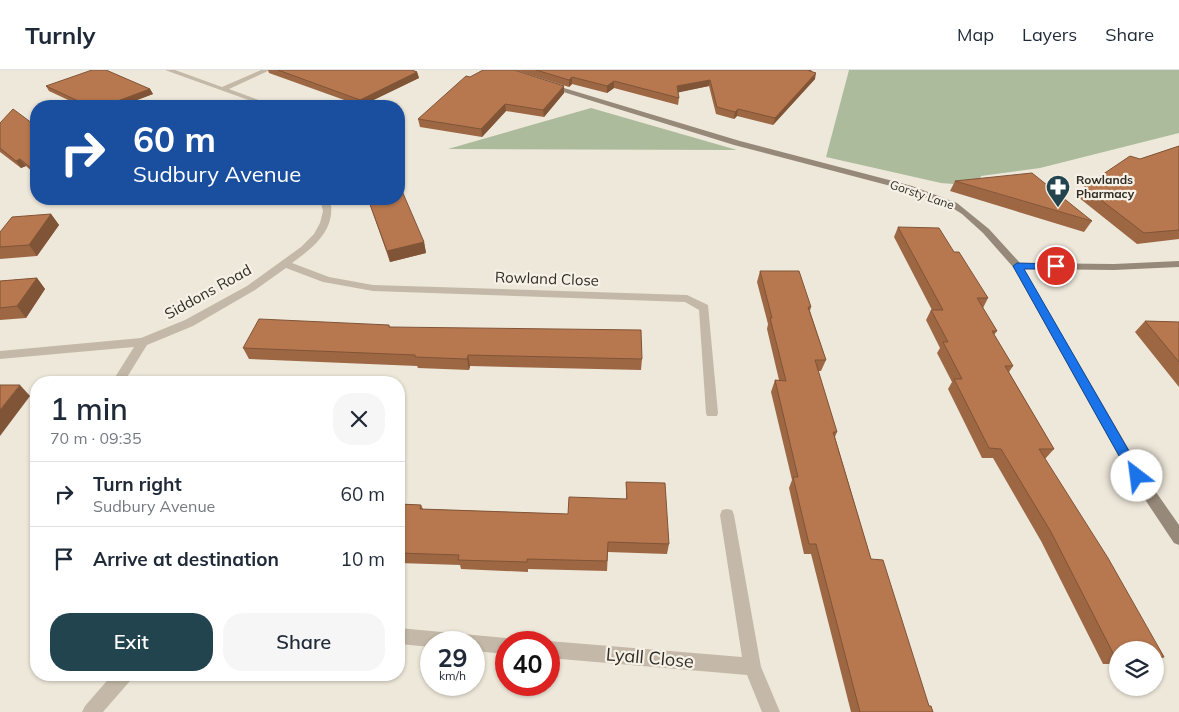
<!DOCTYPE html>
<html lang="en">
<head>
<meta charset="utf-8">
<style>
	:root { --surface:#fff; --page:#f6f6f7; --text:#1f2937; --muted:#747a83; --line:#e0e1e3; --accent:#22444e }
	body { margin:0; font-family:Mulish,sans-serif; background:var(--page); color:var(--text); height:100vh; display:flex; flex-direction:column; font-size:19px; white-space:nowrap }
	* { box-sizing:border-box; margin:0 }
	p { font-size:16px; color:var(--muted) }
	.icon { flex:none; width:28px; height:28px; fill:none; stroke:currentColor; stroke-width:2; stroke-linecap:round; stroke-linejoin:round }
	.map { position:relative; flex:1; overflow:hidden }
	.sheet { position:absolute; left:30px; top:306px; width:375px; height:305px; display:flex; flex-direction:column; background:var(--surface); border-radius:20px; box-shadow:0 1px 4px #0004 }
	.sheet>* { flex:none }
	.top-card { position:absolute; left:30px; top:30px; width:375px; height:105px; border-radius:20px; box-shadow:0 1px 4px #0004; background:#1a4fa0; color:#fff; overflow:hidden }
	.tools { position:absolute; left:1109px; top:571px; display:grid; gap:10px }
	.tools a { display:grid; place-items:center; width:55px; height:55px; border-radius:50%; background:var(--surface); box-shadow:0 1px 4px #0004; font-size:25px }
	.speed { position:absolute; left:420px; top:561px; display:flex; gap:10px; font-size:25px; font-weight:700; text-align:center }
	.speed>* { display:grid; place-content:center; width:65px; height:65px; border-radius:50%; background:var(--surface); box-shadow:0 1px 4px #0004; line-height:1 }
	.speed small { font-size:12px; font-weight:400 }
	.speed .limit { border:8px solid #d22; background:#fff; color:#111 }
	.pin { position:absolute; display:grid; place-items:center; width:42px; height:42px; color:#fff; margin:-21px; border:2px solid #fff; border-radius:50%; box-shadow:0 1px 5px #0007 }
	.me { position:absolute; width:55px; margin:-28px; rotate:330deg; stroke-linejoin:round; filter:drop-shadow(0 0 4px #0008) }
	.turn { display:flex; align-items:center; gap:18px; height:105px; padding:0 20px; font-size:22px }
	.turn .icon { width:65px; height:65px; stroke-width:2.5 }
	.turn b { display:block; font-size:35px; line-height:42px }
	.round { display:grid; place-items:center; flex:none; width:52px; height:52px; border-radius:20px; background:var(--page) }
	.head { display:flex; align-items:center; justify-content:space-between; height:85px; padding:0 20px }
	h1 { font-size:30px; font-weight:600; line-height:38px }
	.primary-button { display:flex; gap:10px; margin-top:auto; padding:10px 20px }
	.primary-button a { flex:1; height:58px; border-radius:20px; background:var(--accent); color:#fff; font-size:20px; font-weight:600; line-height:58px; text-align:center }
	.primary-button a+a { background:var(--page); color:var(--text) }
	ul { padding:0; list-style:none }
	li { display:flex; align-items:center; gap:15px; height:65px; padding:0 20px; border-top:1px solid var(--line) }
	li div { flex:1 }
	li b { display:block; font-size:19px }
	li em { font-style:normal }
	header { display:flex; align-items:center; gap:30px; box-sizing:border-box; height:70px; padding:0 25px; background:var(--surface); border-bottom:1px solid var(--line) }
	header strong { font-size:24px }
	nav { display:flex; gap:28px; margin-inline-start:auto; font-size:18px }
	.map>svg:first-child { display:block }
	.green { fill:#acbb9c }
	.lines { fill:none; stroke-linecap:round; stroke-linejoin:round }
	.street { fill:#c4b9a8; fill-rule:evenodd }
	.secondary { fill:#97897a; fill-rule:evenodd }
	.wall { fill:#9d6744 }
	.shaded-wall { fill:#805437 }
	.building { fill:#b7784f; stroke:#805437 }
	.route { fill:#1a73e8; stroke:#114b97 }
	.labels { text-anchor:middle; stroke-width:4.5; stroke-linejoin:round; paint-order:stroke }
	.far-poi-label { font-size:12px; font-weight:bold; fill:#322c27; stroke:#f6f1e6; text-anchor:start }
	.far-street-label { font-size:12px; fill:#322c27; stroke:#f6f1e6 }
	.street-label { font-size:15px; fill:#322c27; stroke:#f6f1e6 }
	.near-street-label { font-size:18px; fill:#322c27; stroke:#f6f1e6 }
</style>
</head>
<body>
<header>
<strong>Turnly</strong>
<nav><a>Map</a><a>Layers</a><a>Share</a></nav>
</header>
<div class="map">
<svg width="1179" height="642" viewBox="0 0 1179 642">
	<rect width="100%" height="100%" fill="#eee8da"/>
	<path class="green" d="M849,0H1179V63L1040,98L981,106L978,116L941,113L826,87Z
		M591,38L737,80L448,79Z"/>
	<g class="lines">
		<path class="street" d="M165,0H175L222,17L261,0H270L229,19L275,36H265Z
			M320,129H330C337,159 314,177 292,193L329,207L373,215L687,225L708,235L718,343L717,346H707L706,343L699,240L685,232L373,221L323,212L286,198L255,220L193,256L147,275L124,312H112L134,277L0,289V281L141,268L185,250L247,216L301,177L314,164L320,153L323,141Z
			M727,439L732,440L734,445L761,597L780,642H762L747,605L549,588V572H547L549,571L742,587L720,445L722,440Z
			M399,558L506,568L513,572H506V584L474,581V572H431V577L399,574Z
			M112,605H133L130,611L103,642H82L85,636Z"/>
		<path class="secondary" d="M544,12L740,71L912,116L957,133L989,159L1020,193L1114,194L1179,191V197L1114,200L1024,199L1142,402L1179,455V475L1174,473L1132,410L1013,197L983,163L962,144L951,137L906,120L734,75L544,16Z"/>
	</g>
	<path class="wall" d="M268,0H412L417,2L419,8L361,36L269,3Z
		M515,0H812L811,1L815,9L773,55L737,46L734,49L716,44L709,16L678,22L679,28L678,35L614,18L607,23L572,14L569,17Z
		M470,7L564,16V23L544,47L506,41L482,67L420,57L418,49Z
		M46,16L150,19L153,24L121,36H81L49,21Z
		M0,53L36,56V105L26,96L21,98L0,82Z
		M1179,76V169L1137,174L1078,127L1084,117L1140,89Z
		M955,111L1092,151L1084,162L950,121Z
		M368,129H399L424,172L426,183L390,192Z
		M51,144L59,155L37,186L0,189V162Z
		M898,157L954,182L988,228L983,238L997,261L994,265L1013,296L1009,302L1054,379L1045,389L1164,587L1155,592V580H1118V594H1103L1041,471L993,388H982L948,319L952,312L937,283L940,278L926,250L931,240H932L894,167Z
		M760,201L811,237L810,241L826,290L821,301H818L837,362L835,367L871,489L929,636L933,642H851L811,484H804L789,418L792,410L771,322L775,310H779L767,259L768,254L757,212Z
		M37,208L45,219L26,248L0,250V211Z
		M1145,251L1179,252V317L1135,262Z
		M389,255L390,257L642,289L641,300L470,296L469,300L418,298L417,296L249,289L243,278Z
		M626,412L669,474L667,484L608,482L607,501L528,499V502L461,499L460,495L399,493V434L421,435L423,439L568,444L626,429Z"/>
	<path class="shaded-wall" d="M417,2L419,8L361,36L360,30Z
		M816,3L815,9L773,55L775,48Z
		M572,7V14L569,17V10Z
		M710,10L709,16L676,23L677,16Z
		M614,11V18L607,23V16Z
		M564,16V23L544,47L543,40Z
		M150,19L153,24L121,36H104Z
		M505,34L506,41L482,67L481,59Z
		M738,39L737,46L734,49L735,42Z
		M20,89L26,96L21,98L16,91Z
		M51,144L59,155L37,186L29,175Z
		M424,172L426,183L390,192L387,181Z
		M37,208L45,219L26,248L17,236Z
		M468,285L470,296L469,300L467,289Z
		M20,315L30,326L0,366V340Z"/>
	<path class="building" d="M92,0H106L150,19L104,36H89L46,16Z
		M278,0H412L417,2L360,30Z
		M483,0H514L564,16L543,40L505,34L481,59L418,49L466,6L470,7Z
		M536,0H807L816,3L775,48L738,39L735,42L717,37L710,10L677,16L679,28L614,11L607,16L572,7L569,10Z
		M13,39L36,56V102L20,89L16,91L0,78V53Z
		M1179,76V160L1144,163L1084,117L1130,86L1140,89Z
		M1032,103L1092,151L955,111Z
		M399,114L424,172L387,181L368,129H399Z
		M51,144L29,175L0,177V162L12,147Z
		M898,157L939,158L954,182H959L988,228H977L997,261H992L1013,296H1005L1054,379H1039L1108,488L1164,587H1155V580H1118V587H1115L1051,462L1001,379L989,378L954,309H962L943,272H948L931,240H943Z
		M760,201H799L811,237H808L826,290H815L837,362H833L871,489L883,490L929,636H931L933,642H860L816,474H809L793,407H798L775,310L786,311L770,248H772Z
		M37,208L17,236L0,238V211Z
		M259,249L389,255V257L641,260L642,289L468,285L467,289L415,287V285L243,278Z
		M1145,251L1179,252V292Z
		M0,315H20L0,340Z
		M626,412L665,413L669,474L608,472L607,491L527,489V492L458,490L459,485L399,483V434L421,435L420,439L568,444L569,427L627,429Z"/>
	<path class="route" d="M1017,193L1056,194L1061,196L1056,199H1024L1141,402L1143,406L1141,409L1137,411L1132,409L1013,196Z"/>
	<defs>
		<symbol id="pharmacy-pin" viewBox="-11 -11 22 30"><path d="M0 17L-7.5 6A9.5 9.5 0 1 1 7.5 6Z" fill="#22444e" stroke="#f6f1e6"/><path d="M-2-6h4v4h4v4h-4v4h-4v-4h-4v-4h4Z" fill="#fff"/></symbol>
	</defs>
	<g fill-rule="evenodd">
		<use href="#pharmacy-pin" x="1044" y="103" width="28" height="38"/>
	</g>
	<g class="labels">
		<g class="far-poi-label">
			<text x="1076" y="114">Rowlands<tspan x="1076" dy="14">Pharmacy</tspan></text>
		</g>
		<g class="far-street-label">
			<text transform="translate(922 125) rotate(19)" y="4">Gorsty Lane</text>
		</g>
		<g class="street-label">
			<text transform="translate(547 209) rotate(2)" y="5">Rowland Close</text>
			<text transform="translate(208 222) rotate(-29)" y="5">Siddons Road</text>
		</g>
		<g class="near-street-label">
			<text transform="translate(650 588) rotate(5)" y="6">Lyall Close</text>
		</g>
	</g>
</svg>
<div class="tools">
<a><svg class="icon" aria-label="layers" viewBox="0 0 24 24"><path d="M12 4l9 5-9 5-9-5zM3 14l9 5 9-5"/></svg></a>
</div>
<div class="speed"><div>29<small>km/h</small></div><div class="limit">40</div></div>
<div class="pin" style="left:1056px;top:196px;background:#d93025"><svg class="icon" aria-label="arrive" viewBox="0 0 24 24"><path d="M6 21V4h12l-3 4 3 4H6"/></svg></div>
<svg class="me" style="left:1137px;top:406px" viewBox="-20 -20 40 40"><circle r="19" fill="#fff"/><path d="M0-13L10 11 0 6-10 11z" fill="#1a73e8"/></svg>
<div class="top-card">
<div class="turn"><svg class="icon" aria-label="right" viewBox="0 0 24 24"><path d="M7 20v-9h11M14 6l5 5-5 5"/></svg><div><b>60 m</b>Sudbury Avenue</div></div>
</div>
<section class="sheet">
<div class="head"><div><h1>1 min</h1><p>70 m · 09:35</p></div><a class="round"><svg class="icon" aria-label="close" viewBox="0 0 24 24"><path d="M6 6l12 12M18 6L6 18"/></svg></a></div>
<ul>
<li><svg class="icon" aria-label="right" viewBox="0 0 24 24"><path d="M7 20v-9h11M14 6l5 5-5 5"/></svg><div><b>Turn right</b><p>Sudbury Avenue</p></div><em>60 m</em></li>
<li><svg class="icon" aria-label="arrive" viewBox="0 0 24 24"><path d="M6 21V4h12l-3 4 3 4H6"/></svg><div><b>Arrive at destination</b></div><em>10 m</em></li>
</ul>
<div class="primary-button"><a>Exit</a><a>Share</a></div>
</section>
</div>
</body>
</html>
